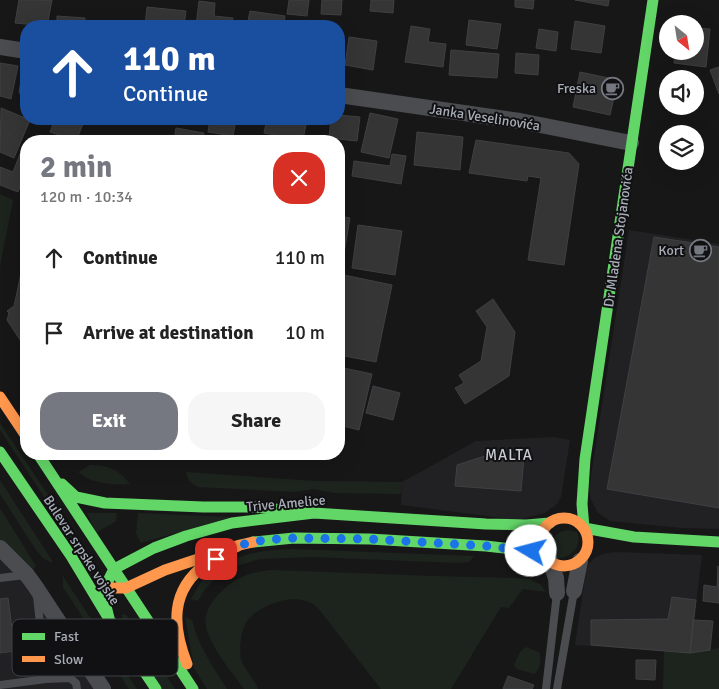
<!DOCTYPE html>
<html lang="en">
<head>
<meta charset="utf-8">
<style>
	:root { --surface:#fff; --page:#f6f6f6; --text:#222; --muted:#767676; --accent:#757880 }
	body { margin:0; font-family:Signika,sans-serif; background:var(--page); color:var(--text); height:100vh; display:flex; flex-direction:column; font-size:19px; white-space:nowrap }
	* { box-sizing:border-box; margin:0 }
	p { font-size:16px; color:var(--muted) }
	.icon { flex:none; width:28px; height:28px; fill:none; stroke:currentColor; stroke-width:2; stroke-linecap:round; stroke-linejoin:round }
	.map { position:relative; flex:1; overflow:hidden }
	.side { position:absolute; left:20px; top:135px; width:325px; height:325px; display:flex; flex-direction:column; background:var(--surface); border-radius:20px; box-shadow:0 5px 20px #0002 }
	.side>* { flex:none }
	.banner { position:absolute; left:20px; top:20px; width:325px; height:105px; border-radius:20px; box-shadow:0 5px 20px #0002; background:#1a4fa0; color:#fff; overflow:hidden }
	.needle { width:32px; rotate:150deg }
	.buttons { position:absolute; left:659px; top:15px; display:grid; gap:10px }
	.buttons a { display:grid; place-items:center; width:45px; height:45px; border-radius:50%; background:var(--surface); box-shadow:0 5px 20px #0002; font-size:25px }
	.pin { position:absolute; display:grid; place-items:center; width:42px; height:42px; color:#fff; margin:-21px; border-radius:10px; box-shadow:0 2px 8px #0006 }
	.me { position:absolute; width:55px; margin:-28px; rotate:278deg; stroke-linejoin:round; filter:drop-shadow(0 0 4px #0008) }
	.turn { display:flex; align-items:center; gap:18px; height:105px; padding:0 20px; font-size:22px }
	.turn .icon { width:65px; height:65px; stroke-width:2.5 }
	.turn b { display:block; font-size:35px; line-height:42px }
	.round { display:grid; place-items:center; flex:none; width:52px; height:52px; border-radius:20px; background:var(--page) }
	.head { display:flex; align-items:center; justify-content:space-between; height:85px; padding:0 20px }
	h1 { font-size:30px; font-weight:700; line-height:38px; color:var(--accent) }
	.button { display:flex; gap:10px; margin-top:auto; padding:10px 20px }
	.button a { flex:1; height:58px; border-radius:20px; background:var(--accent); color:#fff; font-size:20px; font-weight:700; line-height:58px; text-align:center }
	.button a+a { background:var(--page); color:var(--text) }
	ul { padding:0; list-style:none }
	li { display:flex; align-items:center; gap:15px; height:75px; padding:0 20px }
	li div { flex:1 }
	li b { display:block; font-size:19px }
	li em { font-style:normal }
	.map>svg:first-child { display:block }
	.built { fill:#212123 }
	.green { fill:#1d241e }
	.building { fill:#353536; stroke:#3f4043 }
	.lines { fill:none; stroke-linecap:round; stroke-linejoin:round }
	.lane { stroke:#4b4c50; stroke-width:8 }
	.street { stroke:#4b4c50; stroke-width:16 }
	.fast { stroke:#63d668; stroke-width:11 }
	.slow { stroke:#ff974d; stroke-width:11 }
	.route { stroke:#1a73e8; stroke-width:9; stroke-dasharray:0 16.2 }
	.labels { text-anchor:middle; stroke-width:4; stroke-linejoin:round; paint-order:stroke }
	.poi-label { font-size:14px; fill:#a8adb8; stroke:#111113; text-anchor:end }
	.street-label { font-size:14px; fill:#a8adb8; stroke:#111113 }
	.neighbourhood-label { font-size:15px; letter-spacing:1px; fill:#c9ccd4; stroke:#111113 }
	.key { fill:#111113; stroke:#3e4045; stroke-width:1 }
	.key-label { font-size:14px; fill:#a8adb8 }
</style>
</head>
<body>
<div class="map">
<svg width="719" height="689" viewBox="0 0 719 689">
	<rect width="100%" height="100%" fill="#171717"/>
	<path class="built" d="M629,230L719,244V529L681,528L610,521L598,513L591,500L589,489Z
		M554,437L570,440L561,497L557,504L545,513L518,520L401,505L402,482L476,441Z
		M616,552L702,555L690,653L575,645L586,571L589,563L596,557L607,553Z
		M0,553L30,585L96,689H0Z"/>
	<path class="green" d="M0,194L13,200L0,266Z
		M0,423L81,544L77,547L0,430Z
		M90,465C108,465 119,469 130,484C113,485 91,484 78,472Z
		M186,472L316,481L402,482L401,494L334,493L313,489L295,492L198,487L189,481Z
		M0,480L53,562H50L43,558L36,550L0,494Z
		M0,508L36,566L32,570L0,542Z
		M87,513H117L116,521L96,533Z
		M138,513L232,517L141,543L136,533Z
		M568,530L577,532C583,547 572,557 558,558L550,551C550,539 556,532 568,530Z
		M293,549L474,556L469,562L458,563L313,557L260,559L230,568L219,575L205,589L198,601L191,599C195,592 200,582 206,576C232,554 261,550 293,549Z
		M271,570L435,576L515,578L530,579L541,585L546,592L523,589L509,608L501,607L451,689H381L321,612C319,610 316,606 313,604C295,592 260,604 247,621C241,630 239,648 241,659C244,669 254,679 258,689H244C232,672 201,637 206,616C208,607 214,599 220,593C234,578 250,572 271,570Z
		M63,576L68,584L137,689H129L63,587Z
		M125,614L127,616L175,689H160L121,615Z
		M185,617L192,620C198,646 213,666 227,689H207L194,668Z
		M526,647L539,652C542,658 540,670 534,674L517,669L514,665L520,652Z
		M719,648V689H663L664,651L690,653Z"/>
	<path class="building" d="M19,0H52L47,26L15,23Z
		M289,0H309L307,16L287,14Z
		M322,0H342L341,15L321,14Z
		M371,0H394L393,13L370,11Z
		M515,0H534L533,9L515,7Z
		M575,0H609L608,6Z
		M199,1L215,3L214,16L233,18L232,26H196Z
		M147,7L186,11L184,26H145Z
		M250,11L285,16L283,26H247Z
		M57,16L85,18V26H57Z
		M469,20L501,24L497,49L466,45Z
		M575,21L605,26L601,53L571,49Z
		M411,26L430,29L428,42L446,44L443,67L405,62Z
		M695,28L710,29L706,67L674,63L675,51H695Z
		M539,29L558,32L556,51L536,48Z
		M349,37L377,41L373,70L345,65Z
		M451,50L499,54L497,78L449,75Z
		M516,53L539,55L538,75L515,73Z
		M0,63L18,66L11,99L0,96Z
		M23,67L26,68V94L19,93Z
		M719,67V94L710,70Z
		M580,72L618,80L610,115L573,107Z
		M1,108L30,120L14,158L0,152Z
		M370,113L398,119L389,158L361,152Z
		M339,115L360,117L357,141L329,138L331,119H339Z
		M55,119H64L70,121V119H85L76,141L50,132Z
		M210,119H236L233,136L208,132Z
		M267,119H307L303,140L264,133Z
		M176,128L204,133L202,141H174Z
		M417,132L463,137L460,170L414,165Z
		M476,140L569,153L579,164L564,265L528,260L541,178L528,176L527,181L469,173Z
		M20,154L26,156V172L18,192L0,185V167L13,172Z
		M392,154L406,156L401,184L352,176L354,161L390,166Z
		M339,216L350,218L342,265L339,264Z
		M358,225L402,231L395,275L352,268Z
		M654,237L719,247V508L607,489Z
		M26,250V349L7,320L9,313L7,311L14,306Z
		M339,274L392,285L376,362L339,355Z
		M493,299L515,332L509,376L465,404L455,388L464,383L459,375L481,361L487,327L476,311Z
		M339,367L372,374L359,430L339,425Z
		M373,386L400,393L393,420L366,413Z
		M491,454L524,457L521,491L455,486L457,465Z
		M718,566L719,603L703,601L704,585L717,587Z
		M672,597L696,600L690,653L591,645V620L668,619Z
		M8,598L15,651L0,653V599Z
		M693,620L713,621L710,650L690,653Z
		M636,660H656L655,680L636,679Z
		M508,676L534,685L532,689H503Z"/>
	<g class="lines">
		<path class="lane" d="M0,578L25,575
			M37,596L46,679
			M0,685L46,679L70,678L76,683L77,689
			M546,689L557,593
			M557,689L574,591"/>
		<path class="street" d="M0,47L26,51
			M339,95L520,121L631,143
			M0,548L27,575L35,586L103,689
			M550,561L556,578L557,593
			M574,591L580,561"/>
		<path class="fast" d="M653,0L585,459L582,504L584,528L634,537L719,542
			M0,452L71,556L109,619L156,689
			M38,454L193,689
			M62,484L76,497L105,503L203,507H254L314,513
			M253,542L294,538L370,539L486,546L531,551L550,561
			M109,618L104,598L105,587L114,569L154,548L186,536L232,523L314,513L486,524L526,525L550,523"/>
		<path class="slow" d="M0,397L26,436
			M540 542a24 24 0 1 1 48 0a24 24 0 1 1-48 0Z
			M108,588H126L165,570L240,545L253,542
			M187,664C172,626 170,590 206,564C216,556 229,551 240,545"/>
	</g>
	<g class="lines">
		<path class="route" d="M216,559L240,545L264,540L294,538L370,539L486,546L531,551"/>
	</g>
	<defs>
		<symbol id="cafe-ring" viewBox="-11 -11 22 22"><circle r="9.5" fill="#111113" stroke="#757880" stroke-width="1.5"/><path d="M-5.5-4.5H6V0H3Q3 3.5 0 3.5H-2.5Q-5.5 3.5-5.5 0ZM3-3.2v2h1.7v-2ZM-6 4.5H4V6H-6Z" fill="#757880"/></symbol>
	</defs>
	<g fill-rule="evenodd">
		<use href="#cafe-ring" x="600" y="76" width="25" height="25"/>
		<use href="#cafe-ring" x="688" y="238" width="25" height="25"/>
	</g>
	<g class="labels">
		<g class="poi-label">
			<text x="596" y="93">Freska</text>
			<text x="684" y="255">Kort</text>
		</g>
		<g class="street-label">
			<text transform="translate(485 117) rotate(9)" y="5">Janka Veselinovića</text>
			<text transform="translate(618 237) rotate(-82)" y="5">Dr Mladena Stojanovića</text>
			<text transform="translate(286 503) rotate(-5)" y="5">Trive Amelice</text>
			<text transform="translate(82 550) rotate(57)" y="5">Bulevar srpske vojske</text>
		</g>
		<g class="neighbourhood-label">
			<text x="509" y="460">MALTA</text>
		</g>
	</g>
	<rect x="12" y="619" width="166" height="57" rx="8" class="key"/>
	<rect x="22" y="633" width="23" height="7" fill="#63d668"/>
	<rect x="22" y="656" width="23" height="6" fill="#ff974d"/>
	<g class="key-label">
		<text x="54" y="641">Fast</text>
		<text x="54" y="664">Slow</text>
	</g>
</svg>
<div class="buttons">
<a><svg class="needle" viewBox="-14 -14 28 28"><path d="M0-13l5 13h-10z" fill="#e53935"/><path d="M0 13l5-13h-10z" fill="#767676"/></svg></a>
<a><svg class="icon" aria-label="sound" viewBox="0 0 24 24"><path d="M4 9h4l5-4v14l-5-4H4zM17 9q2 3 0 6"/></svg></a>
<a><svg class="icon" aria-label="layers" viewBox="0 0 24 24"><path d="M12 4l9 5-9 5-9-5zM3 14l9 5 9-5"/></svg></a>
</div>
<div class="pin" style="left:216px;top:559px;background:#d93025"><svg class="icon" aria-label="arrive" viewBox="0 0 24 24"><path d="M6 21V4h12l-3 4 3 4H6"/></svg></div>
<svg class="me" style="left:531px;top:551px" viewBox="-20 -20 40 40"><circle r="19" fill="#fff"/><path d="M0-13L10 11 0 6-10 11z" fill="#1a73e8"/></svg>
<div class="banner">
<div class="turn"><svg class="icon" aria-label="ahead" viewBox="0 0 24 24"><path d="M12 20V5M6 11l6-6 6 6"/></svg><div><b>110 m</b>Continue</div></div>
</div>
<section class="side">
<div class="head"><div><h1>2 min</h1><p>120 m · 10:34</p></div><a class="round" style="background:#d93025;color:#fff"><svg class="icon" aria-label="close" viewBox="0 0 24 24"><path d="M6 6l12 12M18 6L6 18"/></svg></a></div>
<ul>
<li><svg class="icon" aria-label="ahead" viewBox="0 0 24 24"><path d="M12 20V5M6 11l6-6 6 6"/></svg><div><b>Continue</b></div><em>110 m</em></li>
<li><svg class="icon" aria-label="arrive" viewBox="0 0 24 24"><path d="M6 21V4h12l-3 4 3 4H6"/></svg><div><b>Arrive at destination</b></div><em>10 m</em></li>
</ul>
<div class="button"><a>Exit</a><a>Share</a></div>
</section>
</div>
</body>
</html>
